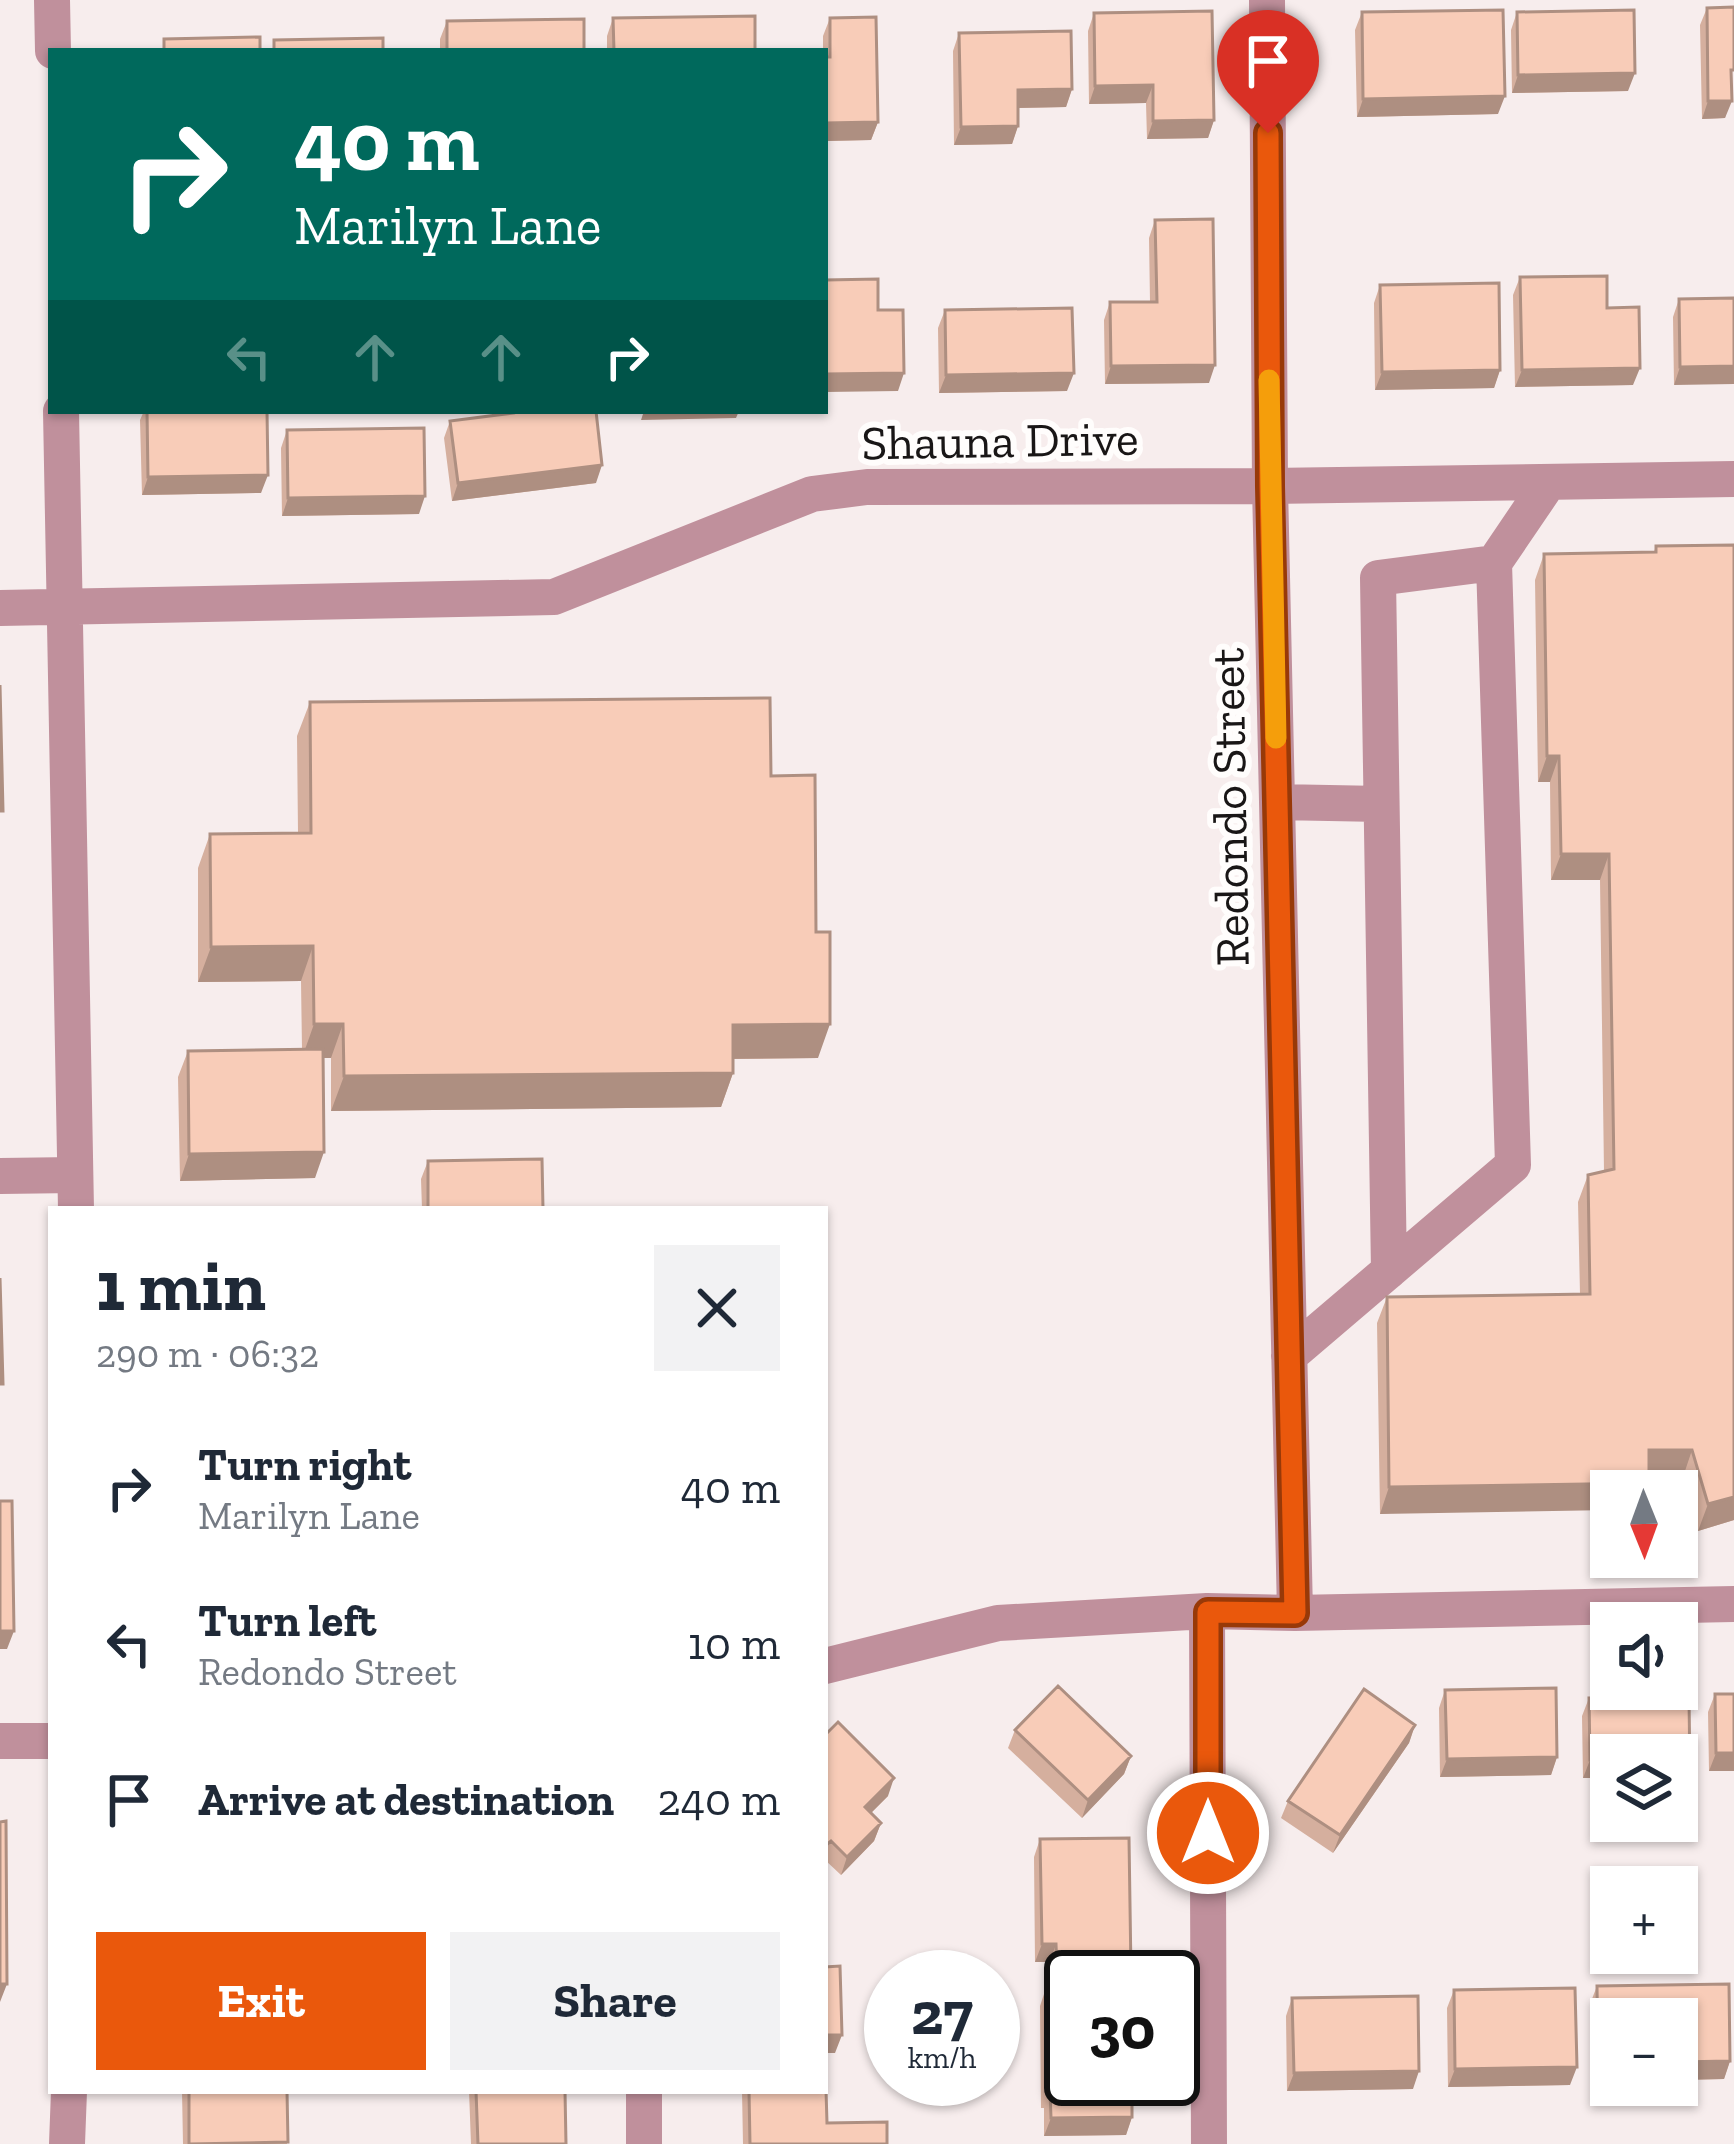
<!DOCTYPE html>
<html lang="en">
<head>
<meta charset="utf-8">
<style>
	:root { --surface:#fff; --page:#f2f2f3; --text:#1f2937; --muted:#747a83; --accent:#ea580c }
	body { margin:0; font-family:"Zilla Slab",serif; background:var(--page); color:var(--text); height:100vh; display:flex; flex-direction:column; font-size:45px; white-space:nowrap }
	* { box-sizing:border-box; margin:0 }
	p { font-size:39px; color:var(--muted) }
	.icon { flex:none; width:66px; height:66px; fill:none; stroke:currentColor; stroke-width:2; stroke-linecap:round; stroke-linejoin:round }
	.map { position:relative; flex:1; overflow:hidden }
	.details { position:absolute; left:48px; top:1206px; width:780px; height:888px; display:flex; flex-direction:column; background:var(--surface); border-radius:0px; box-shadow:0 3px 9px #0004 }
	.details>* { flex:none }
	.guide { position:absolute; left:48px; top:48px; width:780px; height:366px; border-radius:0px; box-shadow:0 3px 9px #0004; background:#00695c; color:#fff; overflow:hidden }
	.needle { width:78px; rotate:179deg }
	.buttons { position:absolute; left:1590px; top:1470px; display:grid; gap:24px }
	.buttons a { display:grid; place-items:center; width:108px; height:108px; border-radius:0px; background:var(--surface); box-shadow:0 3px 9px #0004; font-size:60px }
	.speed { position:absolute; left:864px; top:1950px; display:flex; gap:24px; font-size:60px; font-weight:700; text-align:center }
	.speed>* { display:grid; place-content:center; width:156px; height:156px; border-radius:50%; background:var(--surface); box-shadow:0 3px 9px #0004; line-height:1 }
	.speed small { font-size:30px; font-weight:400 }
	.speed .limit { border:6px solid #111; border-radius:18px; background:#fff; color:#111 }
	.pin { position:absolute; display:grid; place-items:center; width:102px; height:102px; color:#fff; margin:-123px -51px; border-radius:50% 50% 50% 0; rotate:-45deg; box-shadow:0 0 12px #0007 }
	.pin .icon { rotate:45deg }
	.me { position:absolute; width:132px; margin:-66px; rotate:0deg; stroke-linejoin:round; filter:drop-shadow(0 0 9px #0008) }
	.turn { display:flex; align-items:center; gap:42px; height:252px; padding:0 48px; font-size:54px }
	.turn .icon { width:156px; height:156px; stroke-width:2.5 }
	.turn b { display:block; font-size:84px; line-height:102px }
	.lanes { display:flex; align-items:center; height:114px; padding:0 48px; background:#0003; justify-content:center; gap:60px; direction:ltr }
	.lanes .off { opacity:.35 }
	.round { display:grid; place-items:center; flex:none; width:126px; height:126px; border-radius:0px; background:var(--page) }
	.summary { display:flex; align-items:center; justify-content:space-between; height:204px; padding:0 48px }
	h1 { font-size:72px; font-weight:700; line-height:90px }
	.action { display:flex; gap:24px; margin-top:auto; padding:24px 48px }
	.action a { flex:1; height:138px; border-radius:0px; background:var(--accent); color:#fff; font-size:48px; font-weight:700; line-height:138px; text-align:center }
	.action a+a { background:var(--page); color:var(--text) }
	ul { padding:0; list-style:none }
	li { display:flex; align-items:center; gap:36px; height:156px; padding:0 48px }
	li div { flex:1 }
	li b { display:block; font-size:45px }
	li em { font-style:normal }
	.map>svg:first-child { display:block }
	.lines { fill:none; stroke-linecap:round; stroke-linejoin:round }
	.minor { stroke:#c0909c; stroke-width:36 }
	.wall { fill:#d5af9e }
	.shaded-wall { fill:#ae8f81 }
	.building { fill:#f8ccb8; stroke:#ae8f81; stroke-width:3 }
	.route-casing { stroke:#983908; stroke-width:30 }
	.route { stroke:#ea580c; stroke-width:21 }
	.slow { stroke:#f59e0b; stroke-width:21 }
	.labels { text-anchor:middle; stroke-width:12; stroke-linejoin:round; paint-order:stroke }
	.street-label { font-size:48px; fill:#191616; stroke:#fffdfc }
</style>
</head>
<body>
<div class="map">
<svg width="1734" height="2144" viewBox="0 0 1734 2144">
	<rect width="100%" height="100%" fill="#f7eded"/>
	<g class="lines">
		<path class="minor" d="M52,0L53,51
			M1267,0L1270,486L1295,1613
			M61,411L76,1209
			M0,608L554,597L812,494L867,487L1270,486L1734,479
			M1277,802L1381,804
			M0,1176L75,1175
			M1389,1271L1378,578L1494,563
			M1289,1356L1513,1165L1494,563L1549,482
			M1207,1611L1209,2144
			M825,1666L998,1623L1207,1611L1295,1613L1734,1604
			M0,1741H51
			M644,2091V2144
			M67,2144L69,2091"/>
	</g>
	<path class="wall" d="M1707,8L1731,88L1725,118L1702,119L1700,25Z
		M1362,12L1498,114L1357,117L1355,30Z
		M1517,12L1628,91L1512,93L1511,30Z
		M1094,13L1214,120L1208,138L1147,139L1146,103L1089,104L1088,31Z
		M613,18L755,51H607V36Z
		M830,18L878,122L871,140L825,141V51H823V36Z
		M447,21L584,51H440V39Z
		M959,33L1072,89L1066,107L1018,108V126L1012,144L954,145L953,51Z
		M1155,220L1209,383L1105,384L1104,320L1110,302H1150L1149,238Z
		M1520,277L1607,308L1633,385L1515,387L1513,295Z
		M1380,285L1500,370L1494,388L1375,390L1374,303Z
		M1734,298L1674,385L1673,317L1679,299Z
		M945,310L1067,391L939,393L938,328Z
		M144,411H267L261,493L142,495L140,420Z
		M504,411H596V483L452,501L444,438L450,421L504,414Z
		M287,430L419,514L282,516L281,448Z
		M1656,546L1734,1520L1698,1531L1683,1477H1649L1646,1491H1611L1380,1514L1377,1323L1387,1297L1580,1294L1578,1202L1588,1175L1604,1171L1600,880H1551L1550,782H1538L1535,580L1544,554L1654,552Z
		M310,702L771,776L818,1058L733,1059V1073L721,1107L331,1111V1058H323L315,1178L180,1181L178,1077L188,1051L302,1049L301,981L198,982V868L210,834L298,833L297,736Z
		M428,1161L543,1209H422L421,1179Z
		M1445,1690L1557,1757L1551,1775L1440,1777L1439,1708Z
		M1715,1694L1734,1771H1709L1708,1712Z
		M1689,1697L1690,1776L1683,1794H1677V1755H1611V1778H1583L1582,1716L1589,1698Z
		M1415,1725L1409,1743L1333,1853L1281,1818L1288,1801Z
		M1015,1730L1131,1756L1124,1774L1082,1818L1008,1748Z
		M825,1735L888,1796L871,1813L881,1823L874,1841L841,1875L825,1860Z
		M1040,1839L1071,1977L1132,2117L1126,2135L1044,2136V2108H1041L1040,2006L1046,1988H1050V1962H1035L1034,1857Z
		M1729,1984L1730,2061L1724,2079L1677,2080V2019H1611V2081H1592L1590,2004L1597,1986Z
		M1454,1990L1570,2085L1448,2087L1447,2008Z
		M1292,1998L1413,2089L1287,2091L1286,2016Z
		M182,2091H287V2144H183Z
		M469,2091H565L566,2144H471Z
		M742,2091H825L827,2123L887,2144H743Z"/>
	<path class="shaded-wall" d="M1635,73L1628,91L1512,93L1518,75Z
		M1153,85L1146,103L1089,104L1095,86Z
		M1072,89L1066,107L1011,108L1018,90Z
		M1505,96L1498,114L1357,117L1363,99Z
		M1708,101H1732L1725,118L1702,119Z
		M1214,120L1208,138L1147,139L1153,121Z
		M878,122L871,140L825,141V123Z
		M1018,126L1012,144L954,145L961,127Z
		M1215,365L1209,383L1105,384L1111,366Z
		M1734,366V384L1674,385L1680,367Z
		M1640,368L1633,385L1515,387L1522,370Z
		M1500,370L1494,388L1375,390L1382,372Z
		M904,373L898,391L825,392V374Z
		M1074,373L1067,391L939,393L946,375Z
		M644,411H739L736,418L641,420Z
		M602,465L596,483L452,501L458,483Z
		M268,475L261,493L142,495L148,477Z
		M425,496L419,514L282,516L288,498Z
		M1547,756H1559L1550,782H1538Z
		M1561,854H1609L1600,880H1551Z
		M313,946L301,981L198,982L211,947Z
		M314,1024H343L331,1058H302Z
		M830,1024L818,1058L720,1059L733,1025Z
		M733,1073L721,1107L331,1111L344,1076Z
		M324,1152L315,1178L180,1181L189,1154Z
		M1649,1450H1692L1683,1477H1639Z
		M1649,1483L1646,1491H1611V1510L1380,1514L1389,1487Z
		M1734,1497V1520L1698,1531L1708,1504Z
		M0,1631H14L7,1649H0Z
		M1415,1725L1409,1743L1333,1853L1340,1835Z
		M1716,1753H1734V1771H1709Z
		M1131,1756L1124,1774L1082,1818L1088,1800Z
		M1557,1757L1551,1775L1440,1777L1447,1759Z
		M1590,1760H1611V1778H1583Z
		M1677,1776H1690L1683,1794H1677Z
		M894,1778L888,1796L859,1825L865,1807Z
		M881,1823L874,1841L841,1875L847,1857Z
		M1042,1944H1056L1050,1962H1035Z
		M1131,1972L1129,1977H1071V1991L1050,1992L1057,1974Z
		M0,1984H7L0,2002Z
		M825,2035H842L835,2053H825Z
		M1730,2061L1724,2079L1677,2080V2062Z
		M1598,2063H1611V2081H1592Z
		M1577,2067L1570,2085L1448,2087L1455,2069Z
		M1419,2071L1413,2089L1287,2091L1294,2073Z
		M1132,2117L1126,2135L1044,2136L1051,2118Z"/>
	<path class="building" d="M1734,7V70H1731L1732,101H1708L1707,8Z
		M1503,10L1505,96L1363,99L1362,12Z
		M1634,10L1635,73L1518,75L1517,12Z
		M1212,11L1214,120L1153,121V85L1095,86L1094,13Z
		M755,16V51H614L613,18Z
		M876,17L878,122L825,123V57H830V18Z
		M584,19V51H447V21Z
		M1071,31L1072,89L1018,90V126L961,127L959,33Z
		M260,37V51H164V39Z
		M383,38V51H274V40Z
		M1213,219L1215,365L1111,366L1110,302H1157L1155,220Z
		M1607,276V308L1639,307L1640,368L1522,370L1520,277Z
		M878,279V310H903L904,373L825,374V280Z
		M1499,283L1500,370L1382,372L1380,285Z
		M1734,298V366L1680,367L1679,299Z
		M1072,308L1074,373L946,375L945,310Z
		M147,411H267L268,475L148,477Z
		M512,411H596L602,465L458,483L450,421L513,413Z
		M424,428L425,496L288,498L287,430Z
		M1734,545V1497L1708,1504L1692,1450H1649V1483L1389,1487L1387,1297L1590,1294L1588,1175L1614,1169L1609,854H1561L1559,756H1547L1544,554L1656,552V546Z
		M0,685L3,811H0Z
		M770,698L771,776L815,775L816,932H830V1024L733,1025V1073L344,1076L343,1024H314L313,946L211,947L210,834L311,833L310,702Z
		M323,1049L324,1152L189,1154L188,1051Z
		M542,1159L543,1209H428V1161Z
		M0,1278L3,1384H0Z
		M0,1501H12L14,1631H0Z
		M1058,1686L1131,1756L1088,1800L1015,1730Z
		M1556,1688L1557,1757L1447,1759L1445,1690Z
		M1364,1689L1415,1725L1340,1835L1288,1801Z
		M1715,1694H1734V1753H1716Z
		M1689,1697L1690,1776H1677V1755H1611V1760H1590L1589,1698Z
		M838,1722L894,1778L865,1807L881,1823L847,1857L831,1841L825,1846V1735Z
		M6,1821L7,1984H0V1822Z
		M1129,1838L1131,1972L1057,1974L1056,1944H1042L1040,1839Z
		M840,1966L842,2035H825V1967Z
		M1729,1984L1730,2061L1677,2062V2019H1611V2063H1598L1597,1986Z
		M1046,1988H1071V2079H1132V2117L1051,2118L1050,2090H1048Z
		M1575,1988L1577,2067L1455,2069L1454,1990Z
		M1418,1996L1419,2071L1294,2073L1292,1998Z
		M825,2057L827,2123L887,2122V2144H750L749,2091H825Z
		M189,2091H287L288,2142L189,2144Z
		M476,2091H565L566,2144H478Z"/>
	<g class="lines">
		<defs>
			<path id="route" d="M1208,1833V1612L1295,1613L1270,486L1268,133"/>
		</defs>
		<use href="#route" class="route-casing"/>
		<use href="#route" class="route"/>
		<path class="slow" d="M1269,380L1276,738"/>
	</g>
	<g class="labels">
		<g class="street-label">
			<text transform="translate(1000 440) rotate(-1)" y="17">Shauna Drive</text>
			<text transform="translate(1229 807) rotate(-91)" y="17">Redondo Street</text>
		</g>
	</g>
</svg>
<div class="buttons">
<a><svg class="needle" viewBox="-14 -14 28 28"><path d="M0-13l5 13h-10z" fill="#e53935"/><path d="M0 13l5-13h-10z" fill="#747a83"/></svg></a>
<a><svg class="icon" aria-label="sound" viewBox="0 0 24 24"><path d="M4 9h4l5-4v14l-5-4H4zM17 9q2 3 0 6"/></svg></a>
<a><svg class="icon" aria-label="layers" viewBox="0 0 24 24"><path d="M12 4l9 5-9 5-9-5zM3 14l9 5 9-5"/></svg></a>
<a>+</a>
<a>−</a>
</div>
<div class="speed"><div>27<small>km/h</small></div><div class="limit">30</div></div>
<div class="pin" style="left:1268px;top:133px;background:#d93025"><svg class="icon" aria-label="arrive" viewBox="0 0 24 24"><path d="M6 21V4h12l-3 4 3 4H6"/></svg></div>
<svg class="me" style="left:1208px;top:1833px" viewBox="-20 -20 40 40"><circle r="17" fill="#ea580c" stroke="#fff" stroke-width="3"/><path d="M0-11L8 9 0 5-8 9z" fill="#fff"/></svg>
<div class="guide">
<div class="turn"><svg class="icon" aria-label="right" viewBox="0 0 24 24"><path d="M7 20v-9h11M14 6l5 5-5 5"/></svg><div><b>40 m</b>Marilyn Lane</div></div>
<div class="lanes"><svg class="icon off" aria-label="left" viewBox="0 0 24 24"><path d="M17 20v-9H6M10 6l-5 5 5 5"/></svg><svg class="icon off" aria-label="ahead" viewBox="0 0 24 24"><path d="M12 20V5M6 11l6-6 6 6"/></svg><svg class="icon off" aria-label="ahead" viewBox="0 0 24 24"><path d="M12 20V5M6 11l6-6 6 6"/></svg><svg class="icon" aria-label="right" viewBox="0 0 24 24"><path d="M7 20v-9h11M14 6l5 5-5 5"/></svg></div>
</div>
<section class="details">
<div class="summary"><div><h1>1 min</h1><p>290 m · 06:32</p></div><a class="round"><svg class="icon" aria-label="close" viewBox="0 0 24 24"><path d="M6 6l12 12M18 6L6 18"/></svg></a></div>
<ul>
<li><svg class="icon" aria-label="right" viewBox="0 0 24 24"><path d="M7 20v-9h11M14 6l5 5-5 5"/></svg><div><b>Turn right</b><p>Marilyn Lane</p></div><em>40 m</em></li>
<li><svg class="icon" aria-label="left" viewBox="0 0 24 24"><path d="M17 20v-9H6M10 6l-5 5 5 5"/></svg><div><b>Turn left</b><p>Redondo Street</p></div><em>10 m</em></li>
<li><svg class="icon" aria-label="arrive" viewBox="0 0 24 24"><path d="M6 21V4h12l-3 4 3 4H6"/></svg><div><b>Arrive at destination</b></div><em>240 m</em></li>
</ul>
<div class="action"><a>Exit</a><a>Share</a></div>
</section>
</div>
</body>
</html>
